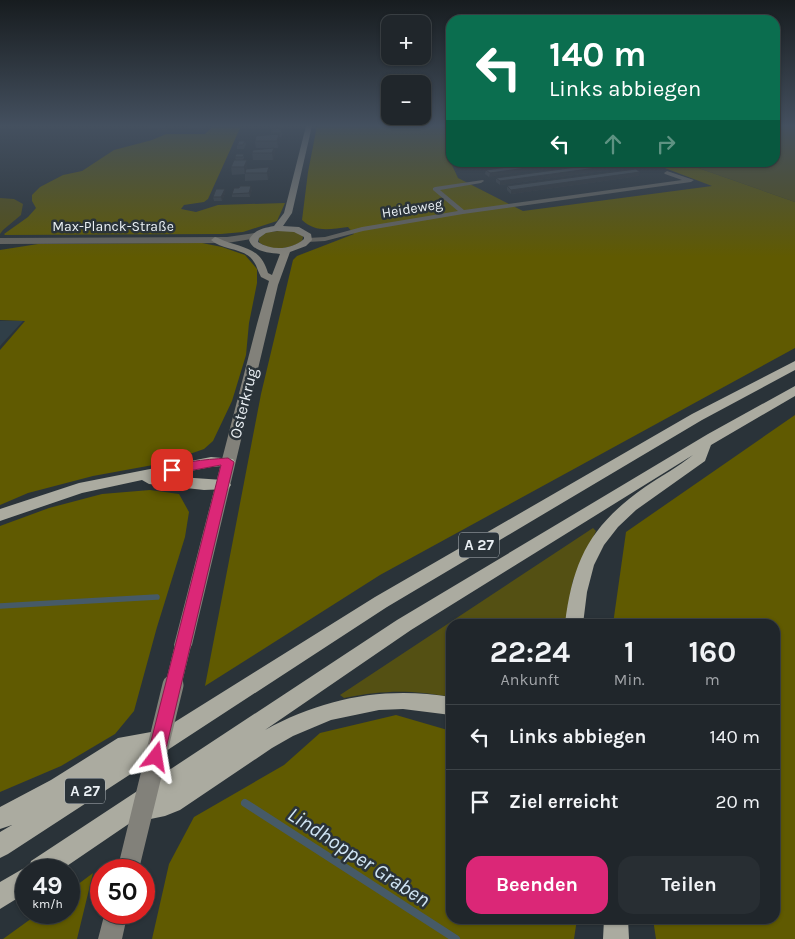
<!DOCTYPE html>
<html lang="de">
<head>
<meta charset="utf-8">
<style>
	:root { --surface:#20262b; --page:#282e33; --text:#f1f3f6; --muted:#a2a5a9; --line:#3d4347; --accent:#db2777 }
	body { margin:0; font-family:Karla,sans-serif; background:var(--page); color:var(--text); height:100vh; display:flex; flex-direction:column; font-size:19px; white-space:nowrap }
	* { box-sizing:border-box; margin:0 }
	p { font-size:16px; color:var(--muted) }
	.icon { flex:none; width:28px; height:28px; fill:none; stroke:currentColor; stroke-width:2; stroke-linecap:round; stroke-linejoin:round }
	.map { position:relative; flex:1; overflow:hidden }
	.details { position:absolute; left:446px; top:619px; width:334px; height:305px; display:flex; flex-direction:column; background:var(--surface); border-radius:15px; box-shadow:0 1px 4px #0004,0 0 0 1px var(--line) }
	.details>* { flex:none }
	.guide { position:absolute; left:446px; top:15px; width:334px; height:152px; border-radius:15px; box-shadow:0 1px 4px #0004,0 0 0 1px var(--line); background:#0b6e4f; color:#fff; overflow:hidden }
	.controls { position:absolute; left:381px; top:15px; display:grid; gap:10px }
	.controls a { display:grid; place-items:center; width:50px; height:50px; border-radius:10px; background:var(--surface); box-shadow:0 1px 4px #0004,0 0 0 1px var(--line); font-size:25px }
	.speed { position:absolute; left:15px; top:859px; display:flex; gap:10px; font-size:25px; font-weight:700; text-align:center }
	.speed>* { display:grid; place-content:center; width:65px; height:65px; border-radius:50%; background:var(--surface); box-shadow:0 1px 4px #0004,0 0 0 1px var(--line); line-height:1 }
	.speed small { font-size:12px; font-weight:400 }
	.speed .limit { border:8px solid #d22; background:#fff; color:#111 }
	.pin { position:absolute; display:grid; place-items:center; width:42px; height:42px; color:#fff; margin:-21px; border-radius:10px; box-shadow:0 2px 8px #0006 }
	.me { position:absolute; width:55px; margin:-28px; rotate:14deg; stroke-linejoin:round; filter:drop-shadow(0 0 4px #0008) }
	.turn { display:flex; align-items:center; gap:18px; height:105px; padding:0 20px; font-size:22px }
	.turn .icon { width:65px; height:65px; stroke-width:2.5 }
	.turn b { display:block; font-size:35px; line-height:42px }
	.lanes { display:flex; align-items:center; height:48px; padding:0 20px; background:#0003; justify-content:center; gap:25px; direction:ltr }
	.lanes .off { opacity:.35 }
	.eta { display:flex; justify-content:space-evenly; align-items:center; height:85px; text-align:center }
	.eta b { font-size:30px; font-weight:700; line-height:35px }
	.primary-button { display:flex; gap:10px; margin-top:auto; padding:10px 20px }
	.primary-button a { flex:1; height:58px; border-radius:15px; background:var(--accent); color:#fff; font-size:20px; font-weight:700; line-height:58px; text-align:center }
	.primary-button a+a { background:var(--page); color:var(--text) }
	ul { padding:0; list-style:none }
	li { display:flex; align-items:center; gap:15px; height:65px; padding:0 20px; border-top:1px solid var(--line) }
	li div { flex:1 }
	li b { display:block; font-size:19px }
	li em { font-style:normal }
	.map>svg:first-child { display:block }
	.built { fill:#303f48 }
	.green { fill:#545013 }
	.forest { fill:#605a01 }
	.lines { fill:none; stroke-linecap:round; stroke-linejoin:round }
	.stream-far1 { stroke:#465a67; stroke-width:5.5 }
	.stream { stroke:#465a67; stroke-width:8 }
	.service { fill:#656560; fill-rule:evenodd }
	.tertiary { fill:#656560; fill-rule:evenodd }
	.secondary { fill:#82817a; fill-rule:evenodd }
	.motorway { fill:#ababa0; fill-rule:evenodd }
	.secondary-bridge-far1 { stroke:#82817a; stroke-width:16 }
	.secondary-bridge { stroke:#82817a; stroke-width:21 }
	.wall { fill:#384046 }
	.shaded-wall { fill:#2e3439 }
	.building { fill:#414a51; stroke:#2e3439 }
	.route { fill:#db2777; stroke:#8e194d }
	.labels { text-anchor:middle; stroke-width:5; stroke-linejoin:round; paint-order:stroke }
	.far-street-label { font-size:14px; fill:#eaf0f4; stroke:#2a3339 }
	.shield { fill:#2a3339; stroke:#b0b7bc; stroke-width:1 }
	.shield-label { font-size:15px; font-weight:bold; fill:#eaf0f4 }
	.street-label { font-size:16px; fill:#eaf0f4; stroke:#2a3339 }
	.near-water-label { font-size:21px; font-style:italic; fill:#d0e5f4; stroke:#2a3339 }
</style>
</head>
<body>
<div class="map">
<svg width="795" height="939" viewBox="0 0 795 939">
	<rect width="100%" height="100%" fill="#2a3339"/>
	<path class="built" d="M0,321H23L0,346Z"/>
	<path class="green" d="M775,126H795V202L684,163L775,162Z
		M0,198L14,199L23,204L21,215L3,230L0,234Z
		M290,230L301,234L303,237L302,241C291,249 270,252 259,242V238L267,232Z
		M593,528L596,531L573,580L565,624H451V697C410,690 386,690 344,698L340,695Z"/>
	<path class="forest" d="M213,126H241L208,199L204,202L184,205L181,209L196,212L218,205L285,203L277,221L243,232L221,234L5,235L4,234L28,217L36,208L32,201V195L40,187L63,175L82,171L114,150L152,140L166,134H205Z
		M317,126H451V163L458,178L523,211L712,186L649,162L684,163L795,202V348L380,575L205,686L261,394L293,260L297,256L354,234L348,227C330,229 316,233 302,220L308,172Z
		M202,243L222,247L245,255L257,269V283L249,323L246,355L232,401L213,441L204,449L164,463L93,476L28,493L0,505V350L25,321L0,320V250L38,244Z
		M795,415V939H656L653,919H775V624H613L626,532Z
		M150,490L179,494L189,512L185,537L157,627L134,711L115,734L61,766L0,792V526L49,508L102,494Z
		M396,715L451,731V919H577L574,939H152L169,864L194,817L284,765L320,733Z
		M93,873L77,939H3L39,913L69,912V891Z"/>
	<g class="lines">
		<path class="stream-far1" d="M0,606L157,597"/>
		<path class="stream" d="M245,803L456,939"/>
		<path class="service" d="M667,171L694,180L691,182L463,214L363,231L325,241L308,242L305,240L308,238L325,237L362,227L458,211L433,190V188L435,187L483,180L484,181L481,183L440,190L464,210L682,180L665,174L664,173Z"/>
		<path class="tertiary" d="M255,233L258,234V238L227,243L0,244V238L227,237Z"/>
		<path class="secondary" d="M306,126H312L292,213L283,226L299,227L311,234L312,240L306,246L290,252L278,285L192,645L189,650L183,652L177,650L174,645L257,324L269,281L261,277C258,272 257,266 254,262C245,247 223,251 211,240L215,237L218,238C241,249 260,245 268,273L272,275L280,254C269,253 253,252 249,240C254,230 263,228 274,226L284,213ZM277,231L294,232L304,237V239C291,250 272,251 258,242L259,238L266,233Z
			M105,912H128L122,939H98Z"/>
		<path class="motorway" d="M795,361V370L702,420L387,607L8,854L0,858V832L12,825L0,829V807L51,780L118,738L162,730L375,597L692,414Z
			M795,386V396L711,445L705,461L636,510L618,527L604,545L594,565L587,592L583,624H565C573,559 591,525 645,487C661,476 678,467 693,455L411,630L265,730C323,698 385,686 451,697V715L403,709L379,710L331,720L293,736L272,748L180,810L165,816L136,822L133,821L61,870H26V893L0,909V882L26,867L29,868L31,861L397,620L708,434Z
			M211,457L233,459L235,462L233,465L211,467L165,476L223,480L228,481L231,485L228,489L204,490L149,484L142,480L82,493L0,521V509L79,483Z
			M604,919H628L629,939H603Z"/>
		<path class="secondary-bridge-far1" d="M173,686L183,645"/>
		<path class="secondary-bridge" d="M128,870L173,685"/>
	</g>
	<path class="wall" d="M149,126H173L166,130L150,129Z
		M189,126H208L203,130L190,129Z
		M265,126H285L284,127Z
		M270,133H283L281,137H279L280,141L278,148H274L275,155L273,160H253L252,153L272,148H256L255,141L270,135Z
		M245,141L246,144L244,149H237V145Z
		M244,154V158L243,160H236L235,157Z
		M543,162L489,177L485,174L486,170Z
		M231,167H247V169L269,167L270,174L268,180L245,181V174L232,175Z
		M625,168L500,185L496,182V178Z
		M639,176L511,194L507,190V186Z
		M252,189L250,197H232V194Z
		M225,193L222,201H214L213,197Z"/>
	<path class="shaded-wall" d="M165,126H173L166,130Z
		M202,126H208L203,130Z
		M279,134L280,141L278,148L277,141Z
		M274,148L275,155L273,160L272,153Z
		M247,160V167L245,174L244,167Z
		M570,162H597L489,177L490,173Z
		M626,164L625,168L500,185V181Z
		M269,167L270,174L268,180L267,173Z
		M640,172L639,176L511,194V190Z
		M251,186L252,189L250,197L249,193Z
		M225,189V193L222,201L221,197Z"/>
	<path class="building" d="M272,129H282L281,133H270Z
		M279,134L277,141H255L256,136Z
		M239,141H245L243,145H237Z
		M274,148L272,153H252L253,150Z
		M236,154H244L243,157H235Z
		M234,160H247L244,167H231Z
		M543,162H570L490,173L486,170Z
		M613,162H624L626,164L500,181L496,178Z
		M269,167L267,173H245L246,169Z
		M636,169L640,172L511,190L507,186Z
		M240,186H251L249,193L232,194L234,188H239Z
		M216,189H225L221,197H213Z"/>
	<linearGradient id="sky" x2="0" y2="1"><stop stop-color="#171c1f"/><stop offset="0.49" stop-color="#44505f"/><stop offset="1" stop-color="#44505f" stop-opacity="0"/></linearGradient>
	<rect width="795" height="257" fill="url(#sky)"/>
	<path class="route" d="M228,458L234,462L164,757L161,763L156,765L150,763L147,757L221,465L172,474L167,470C175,461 215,459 228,458Z"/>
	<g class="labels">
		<g class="far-street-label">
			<text transform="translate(412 208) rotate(-9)" y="5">Heideweg</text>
			<text x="113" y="231">Max-Planck-Straße</text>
		</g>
		<g class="shield">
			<rect x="459" y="532.5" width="40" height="25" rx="4"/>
			<rect x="65" y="778.5" width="40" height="25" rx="4"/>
		</g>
		<g class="shield-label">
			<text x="479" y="550">A 27</text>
			<text x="85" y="796">A 27</text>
		</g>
		<g class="street-label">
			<text transform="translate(243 403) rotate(-76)" y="6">Osterkrug</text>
		</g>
		<g class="near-water-label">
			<text transform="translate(359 857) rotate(33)" y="7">Lindhopper Graben</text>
		</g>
	</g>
</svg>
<div class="controls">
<a>+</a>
<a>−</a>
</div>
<div class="speed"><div>49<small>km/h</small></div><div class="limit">50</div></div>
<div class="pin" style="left:172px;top:470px;background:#d93025"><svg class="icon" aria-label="arrive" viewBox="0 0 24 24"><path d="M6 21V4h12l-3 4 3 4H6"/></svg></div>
<svg class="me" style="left:156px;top:757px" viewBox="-20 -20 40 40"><path d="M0-17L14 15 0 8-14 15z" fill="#db2777" stroke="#fff" stroke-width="4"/></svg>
<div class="guide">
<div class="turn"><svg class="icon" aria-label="left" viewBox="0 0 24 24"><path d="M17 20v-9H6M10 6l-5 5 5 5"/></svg><div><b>140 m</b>Links abbiegen</div></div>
<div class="lanes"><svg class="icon" aria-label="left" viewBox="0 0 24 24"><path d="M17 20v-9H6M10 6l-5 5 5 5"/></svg><svg class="icon off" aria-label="ahead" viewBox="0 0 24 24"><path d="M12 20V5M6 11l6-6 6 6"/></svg><svg class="icon off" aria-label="right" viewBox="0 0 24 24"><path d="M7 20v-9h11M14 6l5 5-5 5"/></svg></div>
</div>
<section class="details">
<div class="eta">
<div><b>22:24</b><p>Ankunft</p></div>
<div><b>1</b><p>Min.</p></div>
<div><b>160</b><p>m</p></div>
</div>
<ul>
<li><svg class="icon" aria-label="left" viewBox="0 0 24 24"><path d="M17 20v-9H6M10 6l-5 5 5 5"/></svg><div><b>Links abbiegen</b></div><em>140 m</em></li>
<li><svg class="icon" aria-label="arrive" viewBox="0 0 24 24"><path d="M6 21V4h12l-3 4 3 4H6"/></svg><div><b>Ziel erreicht</b></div><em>20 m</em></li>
</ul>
<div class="primary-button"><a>Beenden</a><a>Teilen</a></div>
</section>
</div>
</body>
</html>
